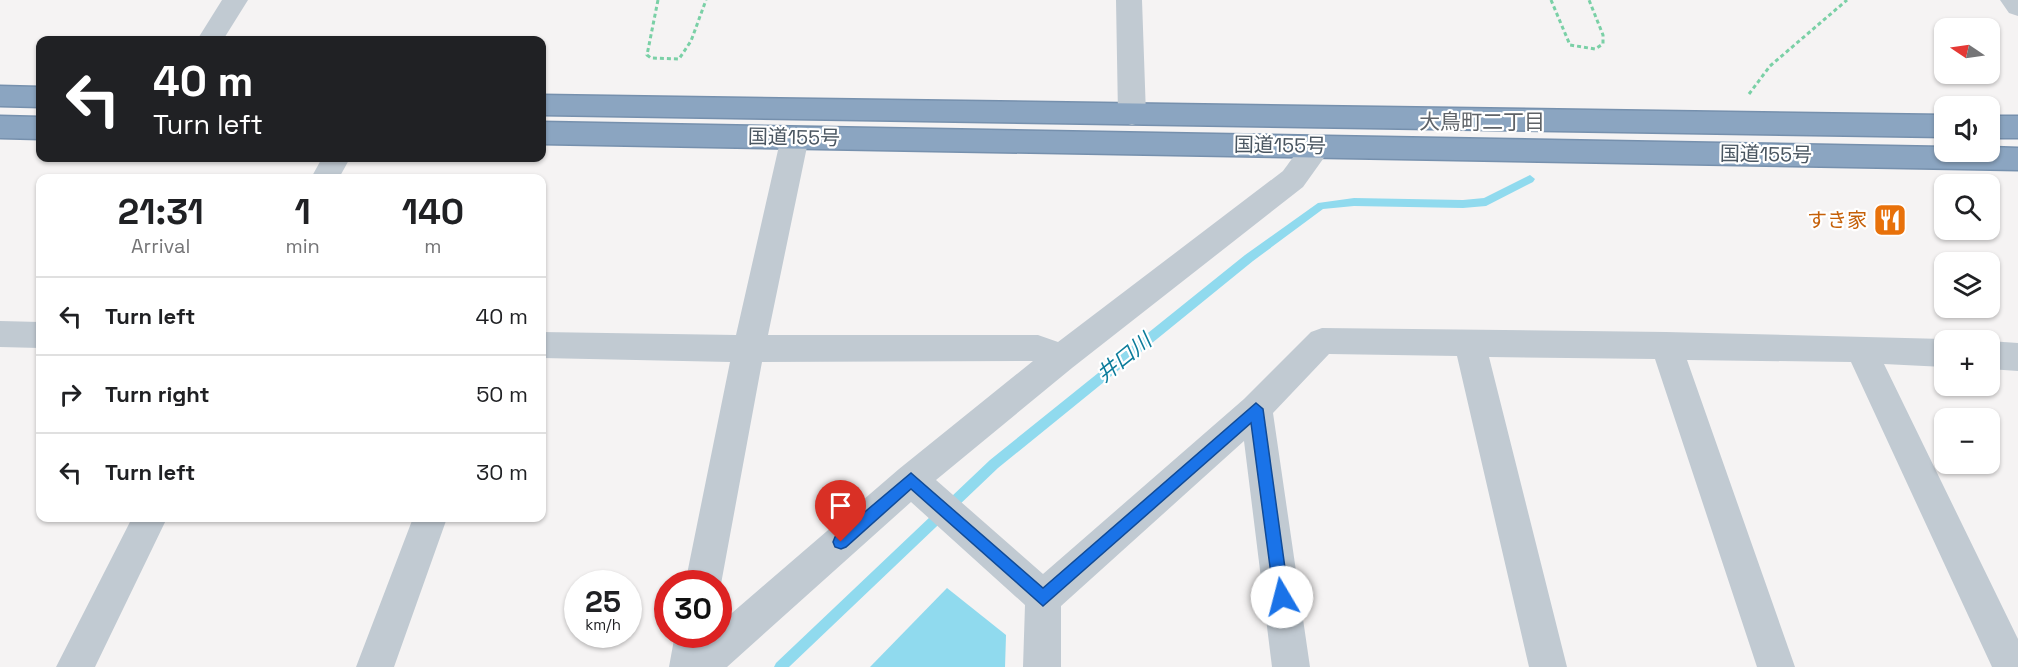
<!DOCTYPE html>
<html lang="en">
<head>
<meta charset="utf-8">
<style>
	:root { --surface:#fff; --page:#f6f6f6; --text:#202124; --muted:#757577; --line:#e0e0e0 }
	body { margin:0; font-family:"Space Grotesk","Noto Sans JP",sans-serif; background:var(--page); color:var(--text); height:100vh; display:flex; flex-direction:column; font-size:22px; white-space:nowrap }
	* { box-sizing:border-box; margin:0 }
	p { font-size:20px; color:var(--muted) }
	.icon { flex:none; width:33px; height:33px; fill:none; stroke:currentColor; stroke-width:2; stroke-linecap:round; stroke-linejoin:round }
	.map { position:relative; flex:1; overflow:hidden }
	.details { position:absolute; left:36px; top:174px; width:510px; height:348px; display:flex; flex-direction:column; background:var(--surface); border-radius:12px; box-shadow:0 2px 4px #0004 }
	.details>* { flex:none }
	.guide { position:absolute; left:36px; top:36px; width:510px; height:126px; border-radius:12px; box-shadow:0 2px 4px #0004; background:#202124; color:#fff; overflow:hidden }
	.needle { width:39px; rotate:283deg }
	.controls { position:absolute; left:1934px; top:18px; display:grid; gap:12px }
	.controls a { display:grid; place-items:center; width:66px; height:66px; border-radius:12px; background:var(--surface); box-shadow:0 2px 4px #0004; font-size:30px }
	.speed { position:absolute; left:564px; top:570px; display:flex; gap:12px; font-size:30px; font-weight:700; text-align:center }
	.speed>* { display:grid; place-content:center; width:78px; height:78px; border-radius:50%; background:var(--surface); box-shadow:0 2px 4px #0004; line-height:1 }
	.speed small { font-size:15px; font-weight:400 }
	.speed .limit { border:9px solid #d22; background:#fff; color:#111 }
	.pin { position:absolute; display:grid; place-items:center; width:51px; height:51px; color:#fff; margin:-62px -26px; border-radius:50% 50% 50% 0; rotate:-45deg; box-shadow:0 0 6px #0007 }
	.pin .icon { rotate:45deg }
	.me { position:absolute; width:66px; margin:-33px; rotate:352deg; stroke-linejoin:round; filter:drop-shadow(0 0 4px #0008) }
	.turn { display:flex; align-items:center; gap:21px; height:126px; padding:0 18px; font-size:27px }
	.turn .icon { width:78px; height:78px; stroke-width:2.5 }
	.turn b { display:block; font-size:42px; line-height:51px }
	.eta { display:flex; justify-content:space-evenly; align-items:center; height:102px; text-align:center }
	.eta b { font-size:36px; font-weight:700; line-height:42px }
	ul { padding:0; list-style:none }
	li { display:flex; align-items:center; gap:18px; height:78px; padding:0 18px; border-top:2px solid var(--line) }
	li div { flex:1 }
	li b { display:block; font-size:22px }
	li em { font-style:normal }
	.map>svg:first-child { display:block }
	.water { fill:#90daee }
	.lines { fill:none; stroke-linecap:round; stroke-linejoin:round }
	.stream { fill:#90daee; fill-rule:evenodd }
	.highway-casing { stroke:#7690ad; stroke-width:3 }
	.path { stroke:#7ad0a6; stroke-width:3; stroke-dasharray:4 3; stroke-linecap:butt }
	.street { fill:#c1cad2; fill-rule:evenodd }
	.highway { fill:#8ba5c1; fill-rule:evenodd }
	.route { fill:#1a73e8; stroke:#114b97; stroke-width:1.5 }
	.labels { text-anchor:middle; stroke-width:4.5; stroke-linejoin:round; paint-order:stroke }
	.street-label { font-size:20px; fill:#4a5661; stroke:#fff }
	.food-label { font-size:20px; fill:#c56008; stroke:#fff; text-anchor:end }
	.neighbourhood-label { font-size:21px; fill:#5f6368; stroke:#fff }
	.water-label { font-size:21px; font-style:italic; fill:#0c7c9b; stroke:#fff }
</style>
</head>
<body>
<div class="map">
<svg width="2018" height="667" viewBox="0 0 2018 667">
	<rect width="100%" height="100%" fill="#f5f3f3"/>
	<path class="water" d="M947,588L1006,635L1005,667H870Z"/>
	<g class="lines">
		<path class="stream" d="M1530,175L1535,179L1533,182L1486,206L1463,208L1354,206L1323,209L1253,261L998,468L789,667H774L776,663L990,460L1245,255L1318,203L1354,198L1463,200L1484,198Z"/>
		<defs>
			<path id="highway" d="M0,86L40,87V107L0,106Z
				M542,95L1944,115V137L542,115Z
				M0,116L40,117V139L0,138Z
				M1989,116H2018V138H1989Z
				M542,122L1944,147V152H1989V147L2018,148V170L542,144Z"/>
		</defs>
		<use href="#highway" class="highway-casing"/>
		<path class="path" d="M658,0L647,55L651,58L679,59L691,41L706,0
			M1551,0L1570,45L1595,49L1603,44V35L1589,0
			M1749,94L1770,66L1847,0"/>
		<path class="street" d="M222,0H248L223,40H197Z
			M1116,0H1142L1146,115L1142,122L1132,125L1122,122L1118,115Z
			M2000,0H2018V16L2009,13Z
			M795,127L805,130L809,137L768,335H1038L1058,342L1283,171C1296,155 1306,131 1329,138L1333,145L1303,187L1072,368L936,480L1043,574L1244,399L1311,332L1322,328L1666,332L1944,339L1947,340H1944V367L1884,364L2018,639V667H1992L1851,362L1687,360L1795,667H1757L1655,359L1489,357L1567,667H1529L1457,356L1329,354L1273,413L1310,667H1272L1244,441L1061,606V667H1023L1025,605L911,502L727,667H669L675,634H718V625L899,469L1033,361L762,362L721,584L718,590V584H685L730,362L542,358V332L736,335L781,137L785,130Z
			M322,158H350L339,178H311Z
			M0,321L40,322V348L0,347Z
			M1989,341L2018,343V371L1989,369Z
			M132,518H167L95,667H56Z
			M413,518H447L394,667H356Z"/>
		<use href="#highway" class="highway"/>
	</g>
	<path class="route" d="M1256,403L1263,409L1289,597L1287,602L1282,604L1276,602L1274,597L1251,423L1043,606L911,489L846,547L841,549L835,547L833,542L835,537L911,473L1043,588Z"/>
	<defs>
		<symbol id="restaurant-square" viewBox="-11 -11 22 22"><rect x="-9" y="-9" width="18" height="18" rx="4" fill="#e8710a" stroke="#fff"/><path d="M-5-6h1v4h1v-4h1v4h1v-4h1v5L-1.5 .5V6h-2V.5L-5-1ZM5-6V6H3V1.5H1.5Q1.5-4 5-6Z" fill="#fff"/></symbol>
	</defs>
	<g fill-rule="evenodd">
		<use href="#restaurant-square" x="1871" y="201" width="38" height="38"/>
	</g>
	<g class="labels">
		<g class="street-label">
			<text transform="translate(794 137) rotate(1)" y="7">国道155号</text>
			<text transform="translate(1280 145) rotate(1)" y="7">国道155号</text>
			<text transform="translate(1766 154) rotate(1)" y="7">国道155号</text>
		</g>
		<g class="food-label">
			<text x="1867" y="227">すき家</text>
		</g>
		<g class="neighbourhood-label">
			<text x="1482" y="129">大鳥町二丁目</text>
		</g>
		<g class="water-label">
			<text transform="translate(1124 358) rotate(-39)" y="7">井口川</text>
		</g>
	</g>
</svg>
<div class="controls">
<a><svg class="needle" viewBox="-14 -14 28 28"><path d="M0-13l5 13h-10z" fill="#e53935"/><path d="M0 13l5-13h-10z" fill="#757577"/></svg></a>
<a><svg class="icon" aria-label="sound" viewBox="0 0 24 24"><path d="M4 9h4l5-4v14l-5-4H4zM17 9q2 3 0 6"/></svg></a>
<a><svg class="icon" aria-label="search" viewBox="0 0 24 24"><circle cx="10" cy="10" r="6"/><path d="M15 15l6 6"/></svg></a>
<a><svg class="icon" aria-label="layers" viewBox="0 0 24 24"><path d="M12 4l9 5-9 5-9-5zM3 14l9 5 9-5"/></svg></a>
<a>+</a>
<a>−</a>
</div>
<div class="speed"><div>25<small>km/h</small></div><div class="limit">30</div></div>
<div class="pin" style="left:841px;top:542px;background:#d93025"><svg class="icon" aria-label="arrive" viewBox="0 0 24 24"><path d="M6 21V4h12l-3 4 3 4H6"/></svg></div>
<svg class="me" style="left:1282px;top:597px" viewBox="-20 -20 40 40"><circle r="19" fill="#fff"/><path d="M0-13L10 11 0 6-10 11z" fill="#1a73e8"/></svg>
<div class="guide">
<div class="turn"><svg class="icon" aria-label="left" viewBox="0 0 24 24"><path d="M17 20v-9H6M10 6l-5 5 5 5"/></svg><div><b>40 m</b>Turn left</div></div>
</div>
<section class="details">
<div class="eta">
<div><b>21:31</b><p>Arrival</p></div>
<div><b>1</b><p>min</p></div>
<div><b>140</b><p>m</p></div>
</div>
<ul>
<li><svg class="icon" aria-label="left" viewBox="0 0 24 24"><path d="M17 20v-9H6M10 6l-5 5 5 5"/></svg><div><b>Turn left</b></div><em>40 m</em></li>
<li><svg class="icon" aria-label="right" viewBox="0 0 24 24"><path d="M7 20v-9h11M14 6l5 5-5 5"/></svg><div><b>Turn right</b></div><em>50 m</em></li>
<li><svg class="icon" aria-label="left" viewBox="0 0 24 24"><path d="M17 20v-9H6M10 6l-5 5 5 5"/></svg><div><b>Turn left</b></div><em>30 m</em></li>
</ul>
</section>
</div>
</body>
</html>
